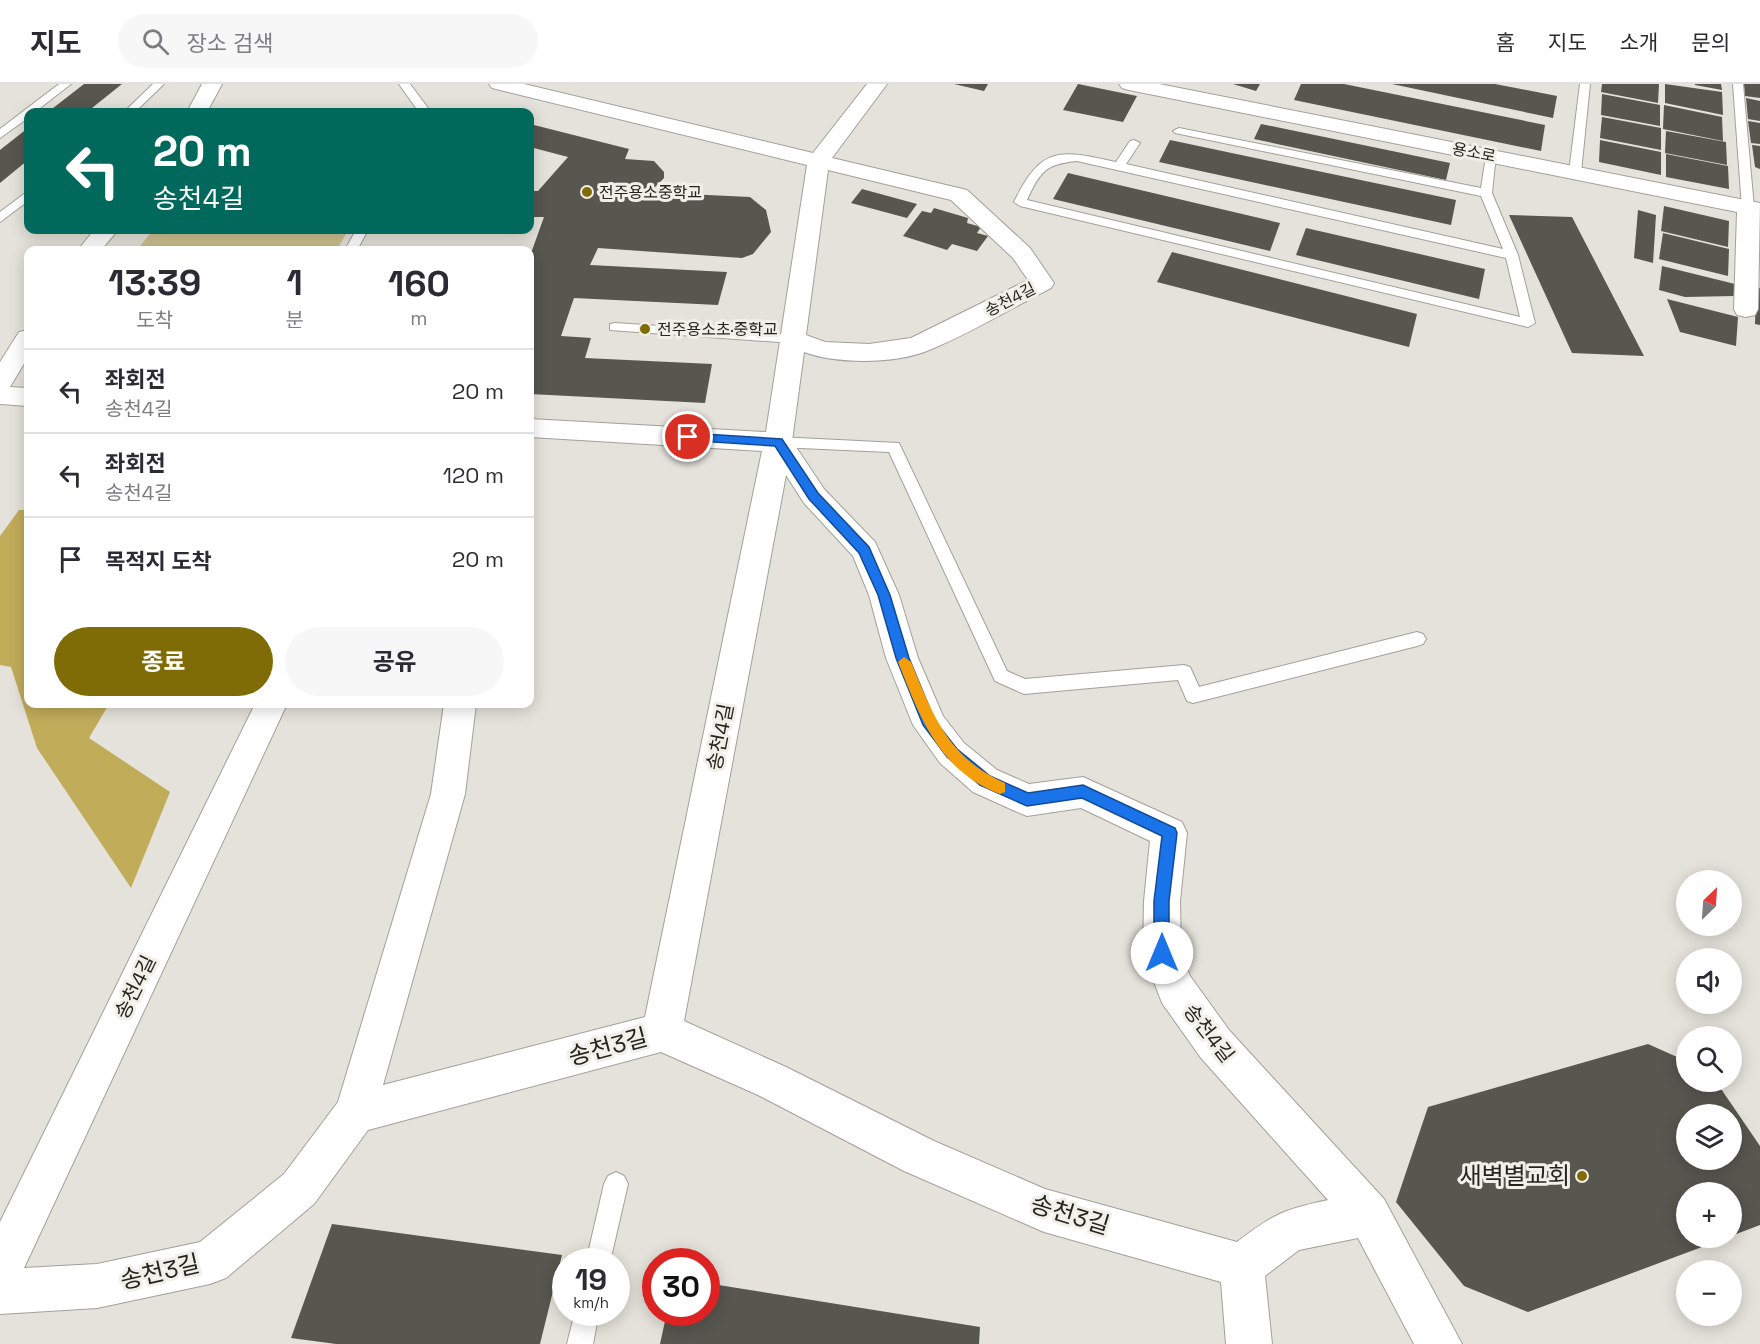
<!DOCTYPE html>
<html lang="ko">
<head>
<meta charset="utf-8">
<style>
	:root { --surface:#fff; --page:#f7f7f7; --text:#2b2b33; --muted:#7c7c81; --line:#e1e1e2; --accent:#806c06 }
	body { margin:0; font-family:"Space Grotesk","Noto Sans KR",sans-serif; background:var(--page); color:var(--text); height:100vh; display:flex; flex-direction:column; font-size:22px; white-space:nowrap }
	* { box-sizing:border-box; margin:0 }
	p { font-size:20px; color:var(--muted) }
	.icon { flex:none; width:33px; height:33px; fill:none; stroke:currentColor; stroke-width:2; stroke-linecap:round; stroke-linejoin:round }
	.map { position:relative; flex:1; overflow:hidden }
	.details { position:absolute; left:24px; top:162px; width:510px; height:462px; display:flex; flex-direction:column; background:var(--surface); border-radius:12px; box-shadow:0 3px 15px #0003 }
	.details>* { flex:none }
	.hud { position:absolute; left:24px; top:24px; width:510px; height:126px; border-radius:12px; box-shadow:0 3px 15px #0003; background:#00695c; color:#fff; overflow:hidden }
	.needle { width:39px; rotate:25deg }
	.fabs { position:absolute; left:1676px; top:786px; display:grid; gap:12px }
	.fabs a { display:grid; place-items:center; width:66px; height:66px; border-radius:50%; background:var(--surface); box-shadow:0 3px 15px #0003; font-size:30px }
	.speed { position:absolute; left:552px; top:1164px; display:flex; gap:12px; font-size:30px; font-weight:700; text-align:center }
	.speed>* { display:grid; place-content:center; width:78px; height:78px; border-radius:50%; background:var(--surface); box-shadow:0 3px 15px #0003; line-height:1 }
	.speed small { font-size:15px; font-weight:400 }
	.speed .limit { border:9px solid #d22; background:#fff; color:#111 }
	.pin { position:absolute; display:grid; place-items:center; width:51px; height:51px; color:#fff; margin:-26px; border:3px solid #fff; border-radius:50%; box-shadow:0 2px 6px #0007 }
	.me { position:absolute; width:66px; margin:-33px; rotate:0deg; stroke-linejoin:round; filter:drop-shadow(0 0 4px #0008) }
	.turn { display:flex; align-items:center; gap:21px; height:126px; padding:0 30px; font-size:27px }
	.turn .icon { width:78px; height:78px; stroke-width:2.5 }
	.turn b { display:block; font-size:42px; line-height:51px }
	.eta { display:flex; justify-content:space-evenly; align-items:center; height:102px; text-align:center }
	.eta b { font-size:36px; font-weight:700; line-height:42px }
	.primary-button { display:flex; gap:12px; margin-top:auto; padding:12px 30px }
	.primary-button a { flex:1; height:69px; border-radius:36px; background:var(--accent); color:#fff; font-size:24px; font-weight:700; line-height:69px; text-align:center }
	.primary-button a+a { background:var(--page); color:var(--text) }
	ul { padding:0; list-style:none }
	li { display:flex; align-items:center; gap:18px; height:84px; padding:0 30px; border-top:2px solid var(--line) }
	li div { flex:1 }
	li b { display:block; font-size:22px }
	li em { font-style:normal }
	header { display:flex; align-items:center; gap:36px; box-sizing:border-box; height:84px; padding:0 30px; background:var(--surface); border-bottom:2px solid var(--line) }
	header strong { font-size:28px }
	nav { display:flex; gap:33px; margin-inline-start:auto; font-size:21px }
	.search { width:420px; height:54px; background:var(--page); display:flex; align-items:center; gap:15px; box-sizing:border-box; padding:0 21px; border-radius:33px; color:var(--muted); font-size:22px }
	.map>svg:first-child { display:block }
	.green { fill:#ccc08e }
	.forest { fill:#c1ac5a }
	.building { fill:#57564f; fill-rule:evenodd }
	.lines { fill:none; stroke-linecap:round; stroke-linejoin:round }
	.service-casing { stroke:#a2a199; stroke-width:2 }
	.minor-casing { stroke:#a2a199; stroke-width:2 }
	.service { fill:#fff; fill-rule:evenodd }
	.minor { fill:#fff; fill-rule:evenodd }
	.route { fill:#1a73e8; stroke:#114b97; stroke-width:1.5 }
	.slow { fill:#f59e0b }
	.poi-dot { fill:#806c06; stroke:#f1efe7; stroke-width:2 }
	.labels { text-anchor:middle; stroke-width:6; stroke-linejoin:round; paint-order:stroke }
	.far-street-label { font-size:16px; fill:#252421; stroke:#f1efe7 }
	.far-poi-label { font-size:16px; fill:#252421; stroke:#f1efe7; text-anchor:start }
	.street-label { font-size:20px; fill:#252421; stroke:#f1efe7 }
	.near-street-label { font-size:24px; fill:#252421; stroke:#f1efe7 }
	.near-poi-label { font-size:24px; fill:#252421; stroke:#f1efe7; text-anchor:end }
</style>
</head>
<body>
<header>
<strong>지도</strong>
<div class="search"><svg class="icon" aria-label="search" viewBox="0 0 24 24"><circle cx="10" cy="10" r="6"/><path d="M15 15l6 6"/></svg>장소 검색</div>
<nav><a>홈</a><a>지도</a><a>소개</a><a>문의</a></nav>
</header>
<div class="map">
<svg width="1760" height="1260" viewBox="0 0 1760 1260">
	<rect width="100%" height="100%" fill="#e4e2da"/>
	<path class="green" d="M153,146H348L337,166H137Z"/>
	<path class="forest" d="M19,426H28V620H109L89,654L170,708L131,804L37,664L11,583L0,581V452Z"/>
	<path class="building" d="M84,0H122L87,28H48Z
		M954,0H988L984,7Z
		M1078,0L1137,12L1123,38L1063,26Z
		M1233,0H1260L1256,7Z
		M1301,0H1344L1545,41L1541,67L1294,16Z
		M1392,0H1495L1557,12L1553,34Z
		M1602,0H1659L1658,19L1601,8Z
		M1665,0L1722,8L1723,31L1665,19Z
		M1695,0H1721L1722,6L1695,1Z
		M1744,0H1760V14L1745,12Z
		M1602,10L1660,21V42L1601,31Z
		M1746,14L1760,17V37L1748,35Z
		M1664,21L1722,33L1723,57L1663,45Z
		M1602,33L1661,44V66L1600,54Z
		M1748,37L1760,39V60L1751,59Z
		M530,40L629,65L625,75L654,77L664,88V94L654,104L644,108L750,113L766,126L771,148L753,170L742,174L598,164L590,181L727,188L718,221L574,214L561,252L591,254L585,274L712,280L705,319L530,310V172L544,133H530V107H538L568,73L530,63Z
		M1261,40L1450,79L1446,96L1254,55Z
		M28,44V76L0,99V66Z
		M1666,47L1726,58L1727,81L1665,69Z
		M1170,56L1456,116L1451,141L1159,78Z
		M1600,56L1661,68V91L1599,78Z
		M1752,61L1760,62V85L1755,83Z
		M1666,70L1728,82L1729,105L1666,93Z
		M1068,89L1280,139L1270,167L1053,115Z
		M862,105L917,120L907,134L851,119Z
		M1664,122L1729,137L1728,163L1661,147Z
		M934,124L968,134L967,139L981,143L977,149L988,152L977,167L952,160L947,166L903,152L922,127L931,129Z
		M1638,126L1656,131L1653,179L1634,174Z
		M1509,131L1572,133L1644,272L1572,269Z
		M1306,144L1485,185L1479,215L1296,171Z
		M1663,149L1729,165L1728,192L1659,175Z
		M1172,168L1417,230L1409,263L1157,198Z
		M1662,182L1735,200L1734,212L1685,213L1659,206Z
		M1756,203L1760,204V241L1755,240Z
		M1667,215L1738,233L1736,262L1680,248Z
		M1648,960L1686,977V998L1717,999L1760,1062V1141L1731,1152V1108H1686V1154H1726L1528,1228L1464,1202L1396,1118L1428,1023ZM1686,1030H1731V1076H1686Z
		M332,1140L562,1171L540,1260H336L291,1254Z
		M706,1199L980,1243L979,1260H660L667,1228H706Z"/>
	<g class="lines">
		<defs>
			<path id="service" d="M59,0H71L35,28H28V34L0,54V45Z
				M153,0H164L135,28H124Z
				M399,0H410L428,24L425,28H415L416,24Z
				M1580,0H1590L1581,88L1575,92L1569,88Z
				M1733,0H1743L1754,124L1748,128L1742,124Z
				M1179,44L1481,104L1486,72L1496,70L1492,109L1518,171L1535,239L1528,243L1020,122L1014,118C1041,62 1059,65 1116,78L1130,57L1134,56L1140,59L1126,80L1503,165L1481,112L1175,49L1173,47ZM1077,77L1506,174L1520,233L1027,116C1040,88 1045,80 1077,77Z
				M28,107V117L0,138V128Z
				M356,146H368L357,166H345Z
				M615,239L792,251L799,255L792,259L610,246V240Z
				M778,353L899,359L1007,587L1025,595L1184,581L1190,583L1199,603L1417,548L1423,550L1426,555L1423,560L1417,562L1193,619L1187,617L1178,596L1024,610L995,597L889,368L778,363L771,358Z
				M616,1088L624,1092L628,1100L610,1178H586L604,1100L608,1092Z
				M575,1228H599L593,1260H567Z"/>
			<path id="minor" d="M202,0H222L207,28H187Z
				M489,0H524L813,69L867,0H887L832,74L967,106L1030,164L1054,199L1051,204C1010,225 969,250 927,267C894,280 836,280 804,268L792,357L824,405L875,458L899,511L918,574L943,632L964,659L997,686L1029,700L1083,693L1182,738L1187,749L1180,817L1181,869L1190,892L1229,946L1384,1115L1462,1260H1414L1358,1154L1299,1166L1265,1192L1272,1260H1226L1221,1198L1044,1148L904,1087L758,1011L661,968L368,1046L314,1120L226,1194L210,1200L97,1224L0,1230V1138L255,620H287L24,1184L97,1180L200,1158L284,1090L338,1018L431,710L444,620H476L465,710L383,1001L645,933L762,367L530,353V335L766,348L807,81L492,4ZM828,86L951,116L1013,174L1028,196L911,254L869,260L825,258L806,251ZM786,391L804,419L853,472L869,511L886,574L913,641L940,679L973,708L1015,727L1027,732L1081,724L1150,757L1144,817L1143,869L1162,919L1201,974L1328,1116C1282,1126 1274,1130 1237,1158L1045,1105L934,1057L786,983L684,937Z
				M1119,0H1159L1760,119L1758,225L1755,231L1746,233L1737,231L1734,225L1737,128L1129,6L1122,4Z
				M94,146H118L101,166H78Z
				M28,246V273L10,303L28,304V322L0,320V278L19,248Z"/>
		</defs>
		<use href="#service" class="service-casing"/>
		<use href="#minor" class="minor-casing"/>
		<use href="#service" class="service"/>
		<use href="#minor" class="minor"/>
	</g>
	<path class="route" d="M688,349L782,355L818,409L869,463L890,511L909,574L935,637L957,665L990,692L1028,709L1083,701L1175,744L1177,749L1169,817V869L1167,875L1162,877L1156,875L1154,869V817L1162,752L1082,714L1027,722L980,701L947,673L923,641L896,574L878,511L859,469L809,415L775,362L684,356V350Z"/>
	<path class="slow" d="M904,573L911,578C933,631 948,674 1005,699V708L1000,710C939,687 920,633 898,578Z"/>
	<g class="poi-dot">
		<circle cx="587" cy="108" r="6"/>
		<circle cx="645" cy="245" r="6"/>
		<circle cx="1582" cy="1092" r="6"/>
	</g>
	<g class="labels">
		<g class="far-street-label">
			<text transform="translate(1474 68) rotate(11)" y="6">용소로</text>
			<text transform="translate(1010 215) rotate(-27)" y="6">송천4길</text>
		</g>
		<g class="far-poi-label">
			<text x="599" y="114">전주용소중학교</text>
			<text x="657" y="251">전주용소초·중학교</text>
		</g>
		<g class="street-label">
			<text transform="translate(720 653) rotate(-79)" y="7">송천4길</text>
			<text transform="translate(135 903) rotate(-64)" y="7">송천4길</text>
			<text transform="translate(1209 949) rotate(52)" y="7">송천4길</text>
		</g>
		<g class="near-street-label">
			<text transform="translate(608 963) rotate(-15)" y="8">송천3길</text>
			<text transform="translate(1070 1131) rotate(17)" y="8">송천3길</text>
			<text transform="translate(160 1188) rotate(-13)" y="8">송천3길</text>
		</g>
		<g class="near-poi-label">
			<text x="1570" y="1100">새벽별교회</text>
		</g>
	</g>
</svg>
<div class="fabs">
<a><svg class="needle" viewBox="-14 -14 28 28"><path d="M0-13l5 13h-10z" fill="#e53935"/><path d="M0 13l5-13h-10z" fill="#7c7c81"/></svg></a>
<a><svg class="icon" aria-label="sound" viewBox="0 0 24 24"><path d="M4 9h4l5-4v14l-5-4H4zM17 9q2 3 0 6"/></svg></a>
<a><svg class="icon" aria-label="search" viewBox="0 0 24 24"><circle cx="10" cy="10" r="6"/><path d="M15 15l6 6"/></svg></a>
<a><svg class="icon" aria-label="layers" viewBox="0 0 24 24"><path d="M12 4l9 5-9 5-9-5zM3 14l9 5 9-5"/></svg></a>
<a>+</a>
<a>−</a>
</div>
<div class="speed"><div>19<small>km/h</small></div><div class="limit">30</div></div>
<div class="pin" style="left:688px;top:353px;background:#d93025"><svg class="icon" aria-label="arrive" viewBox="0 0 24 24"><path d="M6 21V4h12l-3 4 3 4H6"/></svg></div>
<svg class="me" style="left:1162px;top:869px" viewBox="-20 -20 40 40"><circle r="19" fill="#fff"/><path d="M0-13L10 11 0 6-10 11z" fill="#1a73e8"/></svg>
<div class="hud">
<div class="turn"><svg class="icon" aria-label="left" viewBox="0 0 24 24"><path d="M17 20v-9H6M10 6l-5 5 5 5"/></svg><div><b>20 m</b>송천4길</div></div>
</div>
<section class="details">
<div class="eta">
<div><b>13:39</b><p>도착</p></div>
<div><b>1</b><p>분</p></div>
<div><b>160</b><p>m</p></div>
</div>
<ul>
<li><svg class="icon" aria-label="left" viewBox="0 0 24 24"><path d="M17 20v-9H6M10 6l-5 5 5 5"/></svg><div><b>좌회전</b><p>송천4길</p></div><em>20 m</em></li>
<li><svg class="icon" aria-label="left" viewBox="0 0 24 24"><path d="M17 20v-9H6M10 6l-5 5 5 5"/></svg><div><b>좌회전</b><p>송천4길</p></div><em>120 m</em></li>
<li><svg class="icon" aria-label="arrive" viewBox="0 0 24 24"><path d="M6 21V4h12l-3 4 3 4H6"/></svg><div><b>목적지 도착</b></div><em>20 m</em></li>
</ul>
<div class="primary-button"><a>종료</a><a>공유</a></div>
</section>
</div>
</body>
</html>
